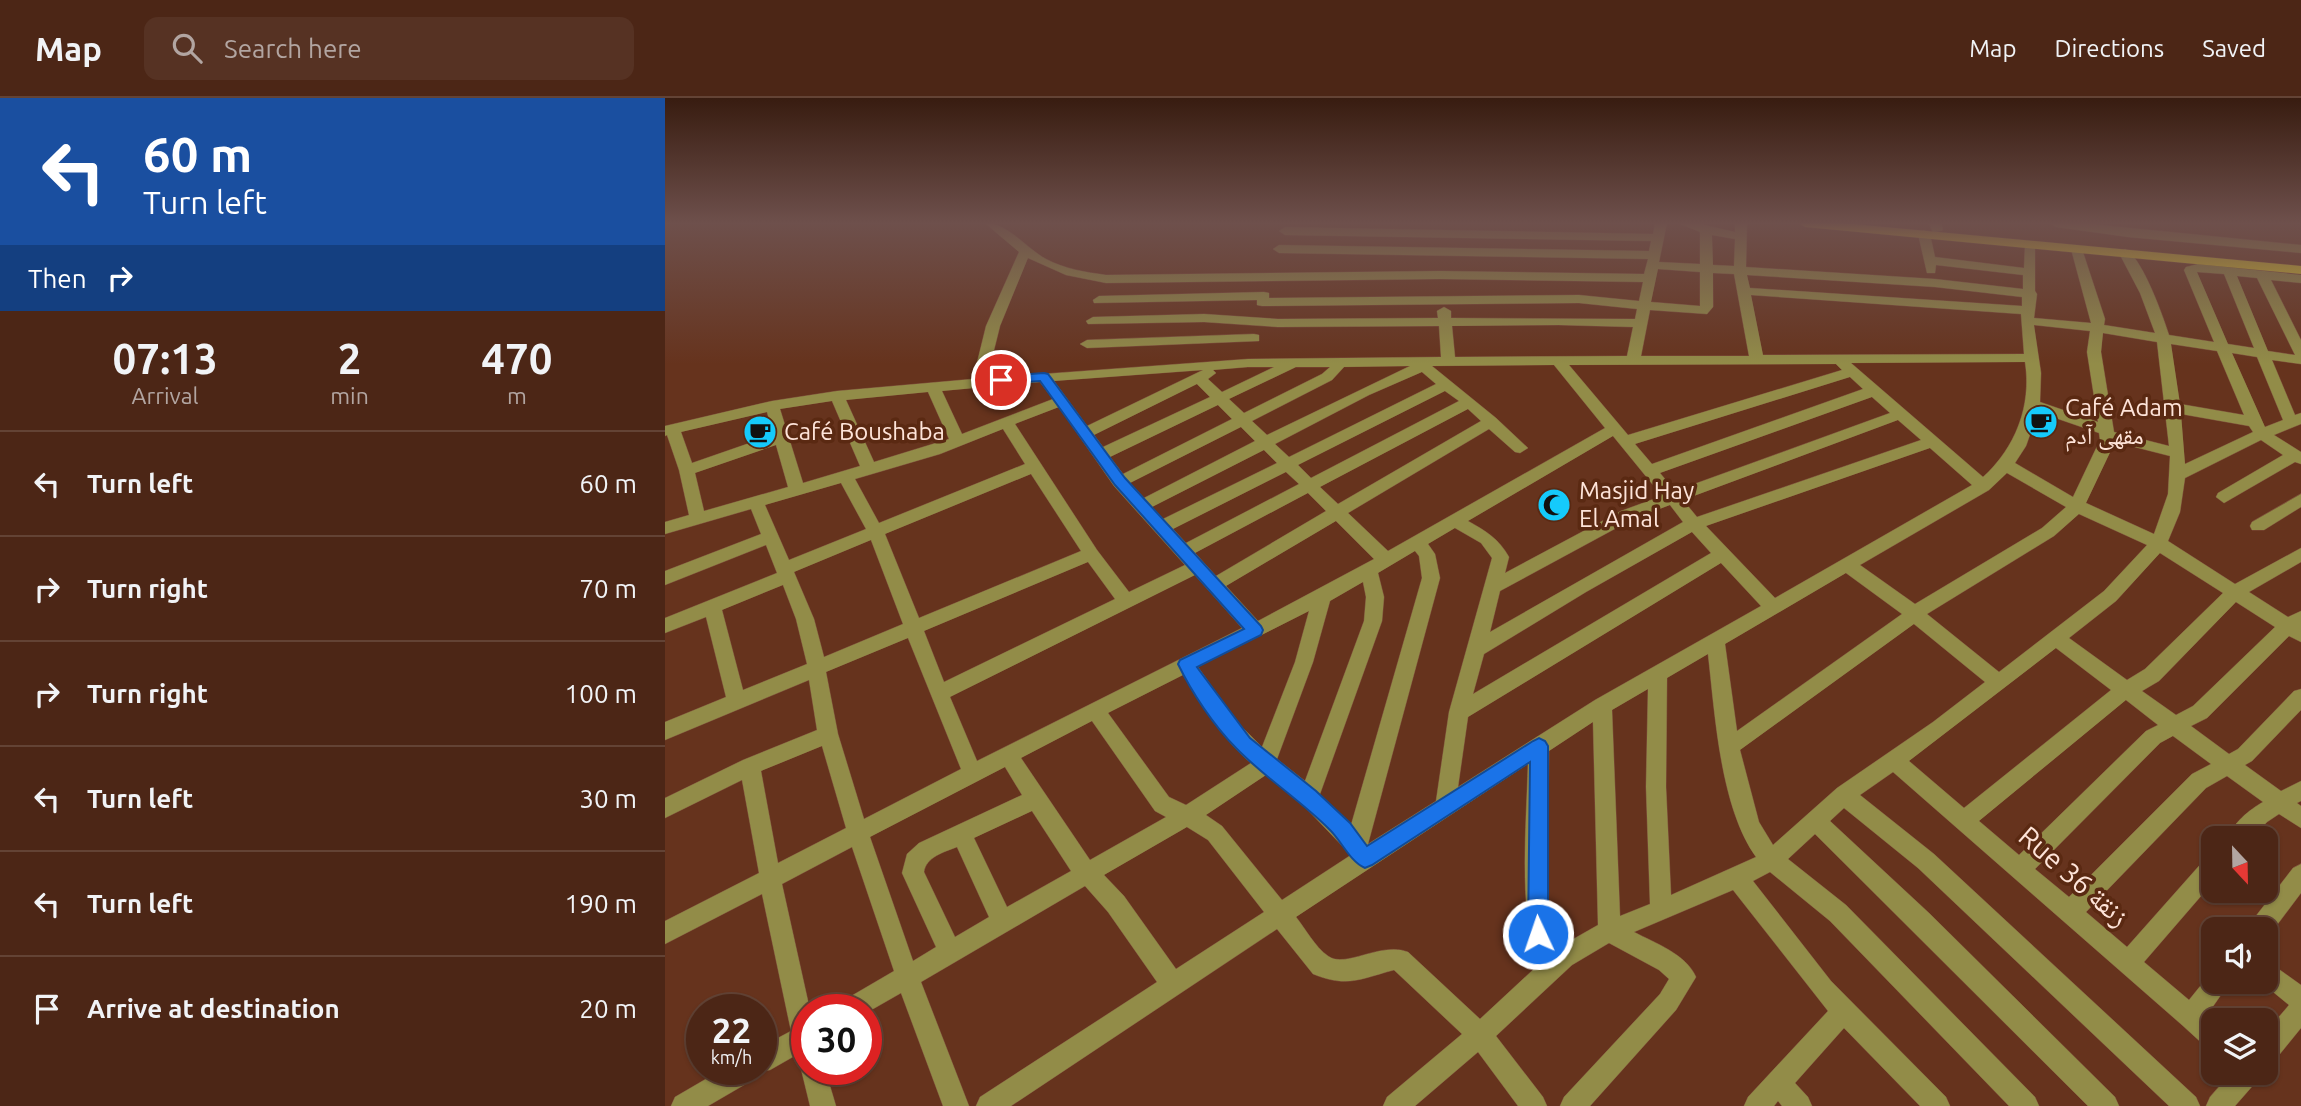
<!DOCTYPE html>
<html lang="en">
<head>
<meta charset="utf-8">
<style>
	:root { --surface:#4c2616; --page:#563223; --text:#f1f3f6; --muted:#b2a5a1; --line:#634335 }
	body { margin:0; font-family:Ubuntu,"Noto Naskh Arabic",sans-serif; background:var(--page); color:var(--text); height:100vh; display:flex; flex-direction:column; font-size:26px; white-space:nowrap }
	* { box-sizing:border-box; margin:0 }
	p { font-size:23px; color:var(--muted) }
	.icon { flex:none; width:38px; height:38px; fill:none; stroke:currentColor; stroke-width:2; stroke-linecap:round; stroke-linejoin:round }
	.map { position:relative; flex:1; overflow:hidden }
	.drawer { display:flex; flex-direction:column; background:var(--surface); width:665px }
	.drawer>* { flex:none }
	.banner { background:#1a4fa0; color:#fff; overflow:hidden }
	.needle { width:46px; rotate:158deg }
	.fabs { position:absolute; left:1536px; top:728px; display:grid; gap:14px }
	.fabs a { display:grid; place-items:center; width:77px; height:77px; border-radius:14px; background:var(--surface); box-shadow:0 2px 5px #0004,0 0 0 2px var(--line); font-size:35px }
	.speed { position:absolute; left:21px; top:896px; display:flex; gap:14px; font-size:35px; font-weight:700; text-align:center }
	.speed>* { display:grid; place-content:center; width:91px; height:91px; border-radius:50%; background:var(--surface); box-shadow:0 2px 5px #0004,0 0 0 2px var(--line); line-height:1 }
	.speed small { font-size:18px; font-weight:400 }
	.speed .limit { border:10px solid #d22; background:#fff; color:#111 }
	.pin { position:absolute; display:grid; place-items:center; width:60px; height:60px; color:#fff; margin:-30px; border:4px solid #fff; border-radius:50%; box-shadow:0 2px 7px #0007 }
	.me { position:absolute; width:77px; margin:-38px; rotate:357deg; stroke-linejoin:round; filter:drop-shadow(0 0 5px #0008) }
	.turn { display:flex; align-items:center; gap:24px; height:147px; padding:0 28px; font-size:32px }
	.turn .icon { width:91px; height:91px; stroke-width:2.5 }
	.turn b { display:block; font-size:49px; line-height:60px }
	.then { display:flex; align-items:center; height:66px; padding:0 28px; background:#0003; gap:14px; font-size:26px }
	.eta { display:flex; justify-content:space-evenly; align-items:center; height:119px; text-align:center }
	.eta b { font-size:42px; font-weight:600; line-height:49px }
	ul { padding:0; list-style:none }
	li { display:flex; align-items:center; gap:21px; height:105px; padding:0 28px; border-top:2px solid var(--line) }
	li div { flex:1 }
	li b { display:block; font-size:26px }
	li em { font-style:normal }
	header { display:flex; align-items:center; gap:42px; box-sizing:border-box; height:98px; padding:0 35px; background:var(--surface); border-bottom:2px solid var(--line) }
	header strong { font-size:33px }
	nav { display:flex; gap:38px; margin-inline-start:auto; font-size:24px }
	.search { width:490px; height:63px; background:var(--page); display:flex; align-items:center; gap:18px; box-sizing:border-box; padding:0 24px; border-radius:14px; color:var(--muted); font-size:26px }
	main { display:flex; flex:1; min-height:0 }
	.map>svg:first-child { display:block }
	.lines { fill:none; stroke-linecap:round; stroke-linejoin:round }
	.minor-casing { stroke:#7e4f3b; stroke-width:1 }
	.major-casing { stroke:#7e4f3b; stroke-width:1 }
	.minor { fill:#928c48; fill-rule:evenodd }
	.major { fill:#e0d12a; fill-rule:evenodd }
	.route { fill:#1a73e8; stroke:#114b97; stroke-width:2 }
	.labels { text-anchor:middle; stroke-width:7; stroke-linejoin:round; paint-order:stroke }
	.poi-label { font-size:24px; fill:#fee4d9; stroke:#5a2912; text-anchor:start }
	.near-street-label { font-size:28px; fill:#fee4d9; stroke:#5a2912 }
</style>
</head>
<body>
<header>
<strong>Map</strong>
<div class="search"><svg class="icon" aria-label="search" viewBox="0 0 24 24"><circle cx="10" cy="10" r="6"/><path d="M15 15l6 6"/></svg>Search here</div>
<nav><a>Map</a><a>Directions</a><a>Saved</a></nav>
</header>
<main>
<section class="drawer">
<div class="banner">
<div class="turn"><svg class="icon" aria-label="left" viewBox="0 0 24 24"><path d="M17 20v-9H6M10 6l-5 5 5 5"/></svg><div><b>60 m</b>Turn left</div></div>
<div class="then">Then<svg class="icon" aria-label="right" viewBox="0 0 24 24"><path d="M7 20v-9h11M14 6l5 5-5 5"/></svg></div>
</div>
<div class="eta">
<div><b>07:13</b><p>Arrival</p></div>
<div><b>2</b><p>min</p></div>
<div><b>470</b><p>m</p></div>
</div>
<ul>
<li><svg class="icon" aria-label="left" viewBox="0 0 24 24"><path d="M17 20v-9H6M10 6l-5 5 5 5"/></svg><div><b>Turn left</b></div><em>60 m</em></li>
<li><svg class="icon" aria-label="right" viewBox="0 0 24 24"><path d="M7 20v-9h11M14 6l5 5-5 5"/></svg><div><b>Turn right</b></div><em>70 m</em></li>
<li><svg class="icon" aria-label="right" viewBox="0 0 24 24"><path d="M7 20v-9h11M14 6l5 5-5 5"/></svg><div><b>Turn right</b></div><em>100 m</em></li>
<li><svg class="icon" aria-label="left" viewBox="0 0 24 24"><path d="M17 20v-9H6M10 6l-5 5 5 5"/></svg><div><b>Turn left</b></div><em>30 m</em></li>
<li><svg class="icon" aria-label="left" viewBox="0 0 24 24"><path d="M17 20v-9H6M10 6l-5 5 5 5"/></svg><div><b>Turn left</b></div><em>190 m</em></li>
<li><svg class="icon" aria-label="arrive" viewBox="0 0 24 24"><path d="M6 21V4h12l-3 4 3 4H6"/></svg><div><b>Arrive at destination</b></div><em>20 m</em></li>
</ul>
</section>
<div class="map">
<svg width="1636" height="1008" viewBox="0 0 1636 1008">
	<rect width="100%" height="100%" fill="#66331d"/>
	<g class="lines">
		<defs>
			<path id="minor" d="M320,125C343,125 361,150 381,161C400,171 420,174 441,177L775,173L979,176L983,161L614,155L608,151L614,147L984,153L986,143L620,137L614,133L620,129L988,136L990,125H1002L994,164L1035,166V134L1013,125H1031L1070,134V125H1082L1081,169L1270,181L1358,191V177L1271,167L1270,175H1262L1253,136L1259,132L1265,136L1270,159L1359,170L1360,147L1370,144V193L1372,196L1369,220L1426,225L1406,151L1416,148L1440,221L1439,227L1490,235L1475,195L1454,155L1460,151C1477,159 1498,218 1504,237L1549,244L1519,172L1521,169L1533,166L1636,177V185L1606,182L1636,242V266L1607,262L1630,317L1636,315V326L1609,337L1636,354V366L1630,364L1559,405L1551,399L1553,395L1618,357L1596,342L1520,380L1515,414L1503,443L1570,486L1636,450V464L1584,494L1623,519L1636,513V544L1624,538L1542,620L1526,628L1564,656L1573,651L1629,593L1636,591V612L1587,663L1580,667L1616,693L1636,683V703L1632,705L1636,708V730L1614,716L1602,724L1587,740H1563C1568,725 1584,712 1598,704L1562,678L1541,690L1421,814L1462,849L1541,760L1549,757V783L1479,864L1524,902L1545,876L1549,874V884H1565L1542,917L1549,923V951L1540,948L1517,927L1228,674L1195,697L1269,756L1531,999L1535,1008H1504L1253,770L1179,710L1165,723L1264,815L1450,999L1454,1008H1423L1150,736L1123,761L1181,807L1370,999L1374,1008H1344L1165,823L1105,774L1088,783L1166,883L1281,999L1285,1008H1255L1179,930L1130,985L1143,999L1147,1008H1117L1113,1003L1109,1008H1079L1083,999L1163,913L1068,792L969,834C990,845 1021,856 1031,879L1011,912L925,1008H895L899,999L995,896L1004,881L994,872L944,845L907,867L831,938L878,999L882,1008H853L813,954L750,1008H718L722,999L797,936L729,872C695,881 682,890 648,876L612,831L346,1008H311L315,999L492,884L443,814L420,788L256,884L304,1008H278L236,895L201,915V912H172L176,904L229,873L187,749L117,786L145,912H142V960L133,956L105,972L93,974L91,980L43,1008H6L10,999L58,971H96V949L126,933L97,796L0,846V823L94,775L77,682L0,720V700L78,662L152,632L144,582L0,642V624L61,599L41,519L0,535V520L112,475L101,447L0,487V473L96,436L86,411L0,436V424L24,417L14,372L2,337L0,338V328L107,303L172,293L308,281L321,228L354,154ZM1047,137L1070,141L1069,168L1048,167ZM363,160L401,177L441,185L775,181L978,184L974,203L914,197L604,200V195L599,194L434,198L428,202L429,205L592,202V207L597,208L914,205L972,211L970,221L786,220V213L779,209L772,213L773,220L613,221L539,216L428,219L421,223L423,226L539,224L613,229L774,228L776,259L583,261L322,280L335,228ZM993,171L1035,174V208L986,204ZM1532,174L1559,176L1589,250L1563,246ZM1048,175L1069,176L1084,258H976L985,212L1042,216L1048,209ZM1082,177L1270,189L1357,199V208L1085,190ZM1572,178L1592,180L1630,257L1603,253ZM1086,197L1356,216L1359,256L1098,257ZM894,227L968,229L962,258L790,259L787,228ZM1369,227L1425,233L1422,254L1433,324L1375,304L1376,275ZM1438,235L1492,244L1504,348L1449,334L1436,254ZM1506,246L1552,253L1579,317L1515,306ZM1567,255L1592,259L1618,322L1600,329ZM1360,264C1367,308 1350,350 1318,379L1186,265ZM1171,266L1177,272L963,337L904,267ZM889,267L940,330L723,453L683,415L824,331L850,354L855,355L863,350L831,320L767,268ZM745,268L602,337L587,323L667,282L679,269ZM583,269H609L557,294L543,281L551,275L548,272ZM631,269H665L657,276L579,315L564,301ZM538,272L422,328L389,283ZM757,274L771,286L624,359L610,346L704,297ZM1185,279L1198,291L987,366L970,346ZM375,284L388,301L297,336L277,293ZM532,286L545,299L438,349L429,337ZM780,293L794,303L646,380L633,367ZM263,294L284,341L209,364L181,302ZM1207,299L1225,315L1010,393L995,375ZM167,303L195,368L138,385L115,311ZM553,307L567,321L458,376L445,359ZM394,309L449,388L520,467L464,494L432,452L350,326ZM803,311L816,323L673,406L655,389ZM102,314L108,337L27,365L16,334ZM1373,314L1434,335L1435,342L1408,399L1350,365L1361,348ZM1516,316L1584,328L1588,334L1520,366ZM1233,322L1256,342L1032,419L1018,402ZM576,329L590,343L479,400L465,385ZM338,331L360,366L214,425L190,381L275,356ZM948,338L997,398L956,413L840,475L844,459C834,441 821,433 803,423ZM1450,344L1505,358L1503,396L1489,436L1421,405ZM111,347L123,389L39,413L30,375ZM1265,350L1307,387L1110,500L1041,428ZM599,352L612,365L498,421L487,409ZM621,374L634,386L521,445L508,431ZM1342,375L1401,409L1377,430L1250,506L1195,467L1324,392ZM366,376L416,453L254,520L220,436ZM176,385L201,431L124,462L100,407ZM643,395L661,413L551,478L530,455ZM1005,407L1018,424L825,534L835,493L968,421ZM1414,416L1482,447L1439,493L1334,574L1262,516L1389,438ZM671,423L709,461L593,523L561,488ZM790,430L816,445L827,460L784,614L771,703L703,746L775,480L770,456L763,446ZM1027,434L1046,455L808,596L819,556L921,494ZM206,442L238,526L159,559L149,521L129,474ZM750,453L754,458L757,480L686,727L655,696L717,523L719,499L713,475ZM1495,455L1558,495L1480,571L1462,582L1404,540L1451,503ZM423,464L450,501L279,584L259,533ZM1056,465L1096,508L930,602L793,689L803,619ZM1181,475L1237,516L1072,633L1060,546ZM530,477L577,530L312,663L285,599ZM698,484L701,499L699,523L640,683L612,661L648,564L665,503ZM118,487L131,521L142,566L78,592L57,512ZM1571,504L1610,529L1528,608L1511,617L1477,593L1494,583ZM644,513L630,564L597,649L571,623L533,569ZM1249,526L1320,584L1268,624L1172,690L1108,747L1094,724L1075,652ZM243,540L296,671L199,721L173,636L161,574ZM1391,550L1446,592L1299,710L1244,663ZM1043,556C1050,616 1055,709 1091,759L1006,797L1001,689L1002,580ZM518,577C539,608 557,641 586,665L521,707L504,699L443,615ZM983,591L981,689L985,806L955,818L947,612ZM1461,602L1493,627L1481,633L1354,757L1314,723ZM427,623L490,713L501,719L425,762L356,660ZM928,624L933,827L889,852L882,792L884,653ZM1508,638L1546,666L1527,676L1404,799L1370,771L1495,645ZM157,648L181,730L113,765L96,673ZM863,666C861,734 854,802 871,869L815,921L743,854C716,843 680,871 663,858C650,849 640,830 631,819ZM340,669L357,697L254,745L242,756L237,775L271,849L248,863L205,739ZM601,677L637,706L686,757L617,802L557,728L541,717ZM367,713L406,773L342,809L309,740ZM522,729L543,742L599,814L511,871L459,798L439,777ZM292,749L324,819L290,839L259,774C261,759 279,754 292,749Z
				M1264,125H1276L1278,132L1268,135Z
				M1385,125H1416L1636,147V155L1463,139L1391,129Z
				M589,236L594,237V243L422,250L415,246L422,242Z
				M1636,396V409L1599,432H1587L1585,428L1587,424Z
				M1636,766V795L1603,839L1601,831H1584L1587,823L1628,770Z
				M1601,862L1636,887V930L1610,962L1601,965V934L1624,907L1596,884H1601Z
				M142,961V971H160L171,1008H145L136,971Z
				M1566,975H1594L1591,984L1570,1008H1541L1545,999Z"/>
			<path id="major" d="M1134,125H1177L1636,168V176L1140,129Z"/>
		</defs>
		<use href="#minor" class="minor-casing"/>
		<use href="#major" class="major-casing"/>
		<use href="#minor" class="minor"/>
		<use href="#major" class="major"/>
	</g>
	<linearGradient id="sky" x2="0" y2="1"><stop stop-color="#381c10"/><stop offset="0.47" stop-color="#6e504c"/><stop offset="1" stop-color="#6e504c" stop-opacity="0"/></linearGradient>
	<rect width="1636" height="266" fill="url(#sky)"/>
	<path class="route" d="M379,275L383,276L460,380L596,528L598,532L596,537L532,569L585,640L651,693L685,725L702,748L868,643L874,640L880,643L883,648V836L880,843L873,846L866,843L863,836L865,664L707,767L700,770C685,764 676,742 664,731C635,702 599,679 571,650C549,628 527,595 513,566L515,562L579,531L450,387L375,283L336,286L329,282L336,278Z"/>
	<defs>
		<symbol id="cafe-disc" viewBox="-11 -11 22 22"><circle r="9.5" fill="#15cafb" stroke="#5a2912"/><path d="M-5.5-4.5H6V0H3Q3 3.5 0 3.5H-2.5Q-5.5 3.5-5.5 0ZM3-3.2v2h1.7v-2ZM-6 4.5H4V6H-6Z" fill="#111"/></symbol>
		<symbol id="mosque-disc" viewBox="-11 -11 22 22"><circle r="9.5" fill="#15cafb" stroke="#5a2912"/><path d="M3.5-4.9A6 6 0 1 0 3.5 4.9A5 5 0 1 1 3.5-4.9Z" fill="#111"/></symbol>
	</defs>
	<g fill-rule="evenodd">
		<use href="#cafe-disc" x="1357" y="305" width="38" height="38"/>
		<use href="#cafe-disc" x="76" y="315" width="38" height="38"/>
		<use href="#mosque-disc" x="870" y="388" width="38" height="38"/>
	</g>
	<g class="labels">
		<g class="poi-label">
			<text x="1400" y="318">Café Adam<tspan x="1400" dy="28">مقهى آدم</tspan></text>
			<text x="119" y="342">Café Boushaba</text>
			<text x="914" y="401">Masjid Hay<tspan x="914" dy="28">El Amal</tspan></text>
		</g>
		<g class="near-street-label">
			<text transform="translate(1409 778) rotate(41)" y="10">Rue 36 زنقة</text>
		</g>
	</g>
</svg>
<div class="fabs">
<a><svg class="needle" viewBox="-14 -14 28 28"><path d="M0-13l5 13h-10z" fill="#e53935"/><path d="M0 13l5-13h-10z" fill="#b2a5a1"/></svg></a>
<a><svg class="icon" aria-label="sound" viewBox="0 0 24 24"><path d="M4 9h4l5-4v14l-5-4H4zM17 9q2 3 0 6"/></svg></a>
<a><svg class="icon" aria-label="layers" viewBox="0 0 24 24"><path d="M12 4l9 5-9 5-9-5zM3 14l9 5 9-5"/></svg></a>
</div>
<div class="speed"><div>22<small>km/h</small></div><div class="limit">30</div></div>
<div class="pin" style="left:336px;top:282px;background:#d93025"><svg class="icon" aria-label="arrive" viewBox="0 0 24 24"><path d="M6 21V4h12l-3 4 3 4H6"/></svg></div>
<svg class="me" style="left:873px;top:836px" viewBox="-20 -20 40 40"><circle r="17" fill="#1a73e8" stroke="#fff" stroke-width="3"/><path d="M0-11L8 9 0 5-8 9z" fill="#fff"/></svg>
</div>
</main>
</body>
</html>
